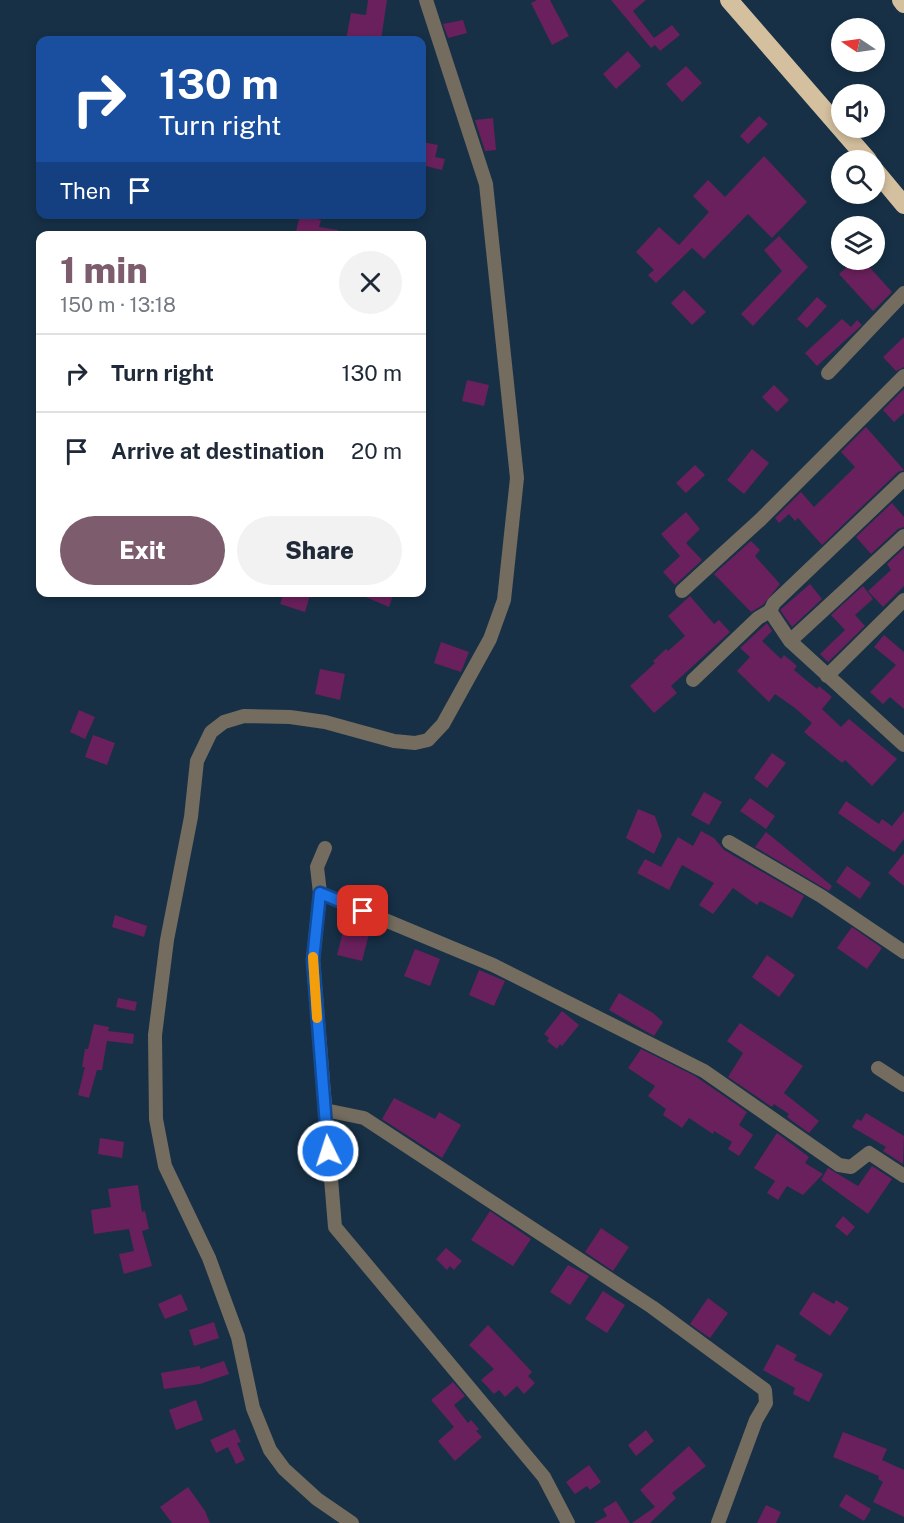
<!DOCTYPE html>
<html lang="en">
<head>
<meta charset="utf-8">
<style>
	:root { --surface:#fff; --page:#f2f2f3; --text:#1f2937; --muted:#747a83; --line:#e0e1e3; --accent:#7d5c6d }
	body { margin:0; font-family:"Public Sans",sans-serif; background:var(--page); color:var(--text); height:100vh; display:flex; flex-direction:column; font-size:22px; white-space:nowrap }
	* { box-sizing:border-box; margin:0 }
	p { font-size:20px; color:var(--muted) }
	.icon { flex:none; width:33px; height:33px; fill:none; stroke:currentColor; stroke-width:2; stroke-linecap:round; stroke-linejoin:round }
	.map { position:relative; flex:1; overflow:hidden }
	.panel { position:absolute; left:36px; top:231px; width:390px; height:366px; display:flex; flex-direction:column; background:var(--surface); border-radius:12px; box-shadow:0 3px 9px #0003 }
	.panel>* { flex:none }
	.banner { position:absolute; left:36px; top:36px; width:390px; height:183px; border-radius:12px; box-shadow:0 3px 9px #0003; background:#1a4fa0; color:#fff; overflow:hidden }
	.needle { width:39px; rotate:283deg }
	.controls { position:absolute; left:831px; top:18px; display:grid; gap:12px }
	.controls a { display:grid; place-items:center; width:54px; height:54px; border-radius:50%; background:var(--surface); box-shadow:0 3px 9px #0003; font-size:30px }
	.pin { position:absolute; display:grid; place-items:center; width:51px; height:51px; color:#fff; margin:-26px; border-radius:12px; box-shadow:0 3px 9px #0006 }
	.me { position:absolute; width:66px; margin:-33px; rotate:356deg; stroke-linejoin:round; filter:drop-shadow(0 0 4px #0008) }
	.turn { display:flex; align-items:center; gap:21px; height:126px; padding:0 24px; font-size:27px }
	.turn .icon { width:78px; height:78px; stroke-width:2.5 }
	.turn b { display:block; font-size:42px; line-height:51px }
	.then { display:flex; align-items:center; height:57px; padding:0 24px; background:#0003; gap:12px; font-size:22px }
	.round { display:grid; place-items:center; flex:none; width:63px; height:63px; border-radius:32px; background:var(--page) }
	.head { display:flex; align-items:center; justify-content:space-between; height:102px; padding:0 24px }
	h1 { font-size:36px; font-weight:800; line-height:45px; color:var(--accent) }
	.button { display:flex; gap:12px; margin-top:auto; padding:12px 24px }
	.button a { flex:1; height:69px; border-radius:36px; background:var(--accent); color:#fff; font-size:24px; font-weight:800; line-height:69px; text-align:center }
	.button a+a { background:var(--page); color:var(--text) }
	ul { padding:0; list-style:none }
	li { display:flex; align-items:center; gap:18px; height:78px; padding:0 24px; border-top:2px solid var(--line) }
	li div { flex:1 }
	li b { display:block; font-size:22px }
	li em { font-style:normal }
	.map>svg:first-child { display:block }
	.building { fill:#6a205c }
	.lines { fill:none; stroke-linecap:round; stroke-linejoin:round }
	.street { stroke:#746c5e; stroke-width:14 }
	.highway { stroke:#d4c09f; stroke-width:18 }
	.route-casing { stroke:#114b97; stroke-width:15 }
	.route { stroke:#1a73e8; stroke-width:10 }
	.slow { stroke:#f59e0b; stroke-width:10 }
</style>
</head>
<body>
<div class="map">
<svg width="904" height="1523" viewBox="0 0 904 1523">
	<rect width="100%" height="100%" fill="#173046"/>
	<path class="building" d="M368,0H387L381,40H346L351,13L366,15Z
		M537,0H550L569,36L552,45L531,3Z
		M611,0H646L633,11L654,38L672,25L680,35L660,51L655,45L651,48Z
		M463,20L467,33L448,38L443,24Z
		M628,51L641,66L616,89L603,74Z
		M686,66L702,83L682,102L666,84Z
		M759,116L768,124L748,144L740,136Z
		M493,118L496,150L485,151L475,120Z
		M422,142L438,145L435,157L445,159L442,170L422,165Z
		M764,156L807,202L772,238L748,214L704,259L692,248L656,283L648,275L654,270L636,252L659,227L679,245L709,212L693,196L708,180L725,197Z
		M300,215L321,220L319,227L338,230V236H295Z
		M779,236L808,267L753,326L741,314L782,271L764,250Z
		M855,260H863L892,292L873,311L839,274Z
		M684,290L706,312L692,325L671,303Z
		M817,297L827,306L807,328L797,319Z
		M842,319L851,327L857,320L862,325L817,366L805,353Z
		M904,337V367L896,371L883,357Z
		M467,380L489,385L484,406L462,401Z
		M774,385L789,400L777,412L762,397Z
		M904,389V413L894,422L883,410Z
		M866,427L904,470L898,472L822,545L798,518L795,521L789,514L779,523L775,518L801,492L814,507L855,467L841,452Z
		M752,449L769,463L744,494L727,480Z
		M695,465L705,475L686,493L676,483Z
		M892,503L904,517V527L898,529L871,554L856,537Z
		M686,512L700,529L686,543L702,560L675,585L663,572L680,556L661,534Z
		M751,541L760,550L755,556L780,584L763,605L751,612L714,574Z
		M904,548V586L883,607L868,591L891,570L887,564Z
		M810,584L822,599L792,627L780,610Z
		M863,586L873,599L855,615L865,626L828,662L820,654L845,630L831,615Z
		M284,592H311L305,612L280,604Z
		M354,592H394L389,607Z
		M690,596L714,624L719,620L730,632L671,686L677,693L654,713L630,686L655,663L653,661L666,649L668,651L685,636L668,616Z
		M767,623L772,631L762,641L781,659L784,655L797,666L794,670L817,689L819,686L832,697L822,709L841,727L849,719L897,759L872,786L845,760L842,763L804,732L812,723L795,708L775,694L769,702L737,671L750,657L740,648Z
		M884,635L904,652V709L890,697L883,704L870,692L896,665L874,647Z
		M441,642L469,652L461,672L434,663Z
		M320,669L345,674L340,700L315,694Z
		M79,710L95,717L85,739L70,732Z
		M93,735L115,743L107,765L85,757Z
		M772,753L786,763L767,788L754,778Z
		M704,792L722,802L709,825L691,815Z
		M750,798L775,816L766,829L740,811Z
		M846,801L879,824L882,819L892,826L904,811V839L894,852L838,813Z
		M638,809L655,816L662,836L654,854L626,838Z
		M701,831L714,838L724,850L804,896L792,918L760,901L757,905L733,888L713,914L699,905L714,883L682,865L669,890L637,873L645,859L661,867L678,837L693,846Z
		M766,832L832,886L829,891L755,847Z
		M904,853V886L888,873Z
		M847,866L871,883L860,899L836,882Z
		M115,915L147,926L144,937L112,927Z
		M345,924L370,930L362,961L337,955Z
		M852,927L882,948L867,969L837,948Z
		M415,949L440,959L430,986L404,976Z
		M767,955L795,975L779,997L752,977Z
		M479,970L505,981L494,1006L469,995Z
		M619,993L653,1013L663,1022L654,1036L609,1010Z
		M118,998L137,1002L135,1011L116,1007Z
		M562,1011L579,1025L562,1046L560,1044L557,1049L547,1041L549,1038L544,1034Z
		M740,1023L803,1066L784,1093L819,1121L809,1133L787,1117L789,1114L774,1104L772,1107L728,1077L743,1053L727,1041Z
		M94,1024L109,1027L108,1031L134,1034L133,1044L107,1041L102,1070H97L89,1098L78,1095L85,1067H82L85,1049H88Z
		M641,1049L695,1076L747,1112L739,1125L753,1135L739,1156L728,1149L732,1142L714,1131L713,1134L689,1118L682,1128L663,1115L666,1109L648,1096L655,1086L628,1068Z
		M394,1098L435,1119L439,1112L461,1125L442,1158L382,1119Z
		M866,1113L904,1136L903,1164L883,1151L886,1147L852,1127L857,1119L861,1121Z
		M777,1133L809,1157L805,1163L823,1174L803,1195L787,1186L778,1200L767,1193L775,1181L754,1168Z
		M100,1138L124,1142L122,1158L98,1154Z
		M872,1166L892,1179L868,1214L821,1180L828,1168L858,1186Z
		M138,1185L142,1212L145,1211L149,1229L142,1231L152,1266L124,1274L119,1254L134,1251L129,1229L94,1234L91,1210L111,1207L108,1189Z
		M490,1211L531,1239L513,1266L471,1240Z
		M843,1216L855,1227L847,1236L835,1226Z
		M601,1228L629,1247L613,1271L585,1252Z
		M446,1248L462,1261L454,1270L450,1266L447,1270L436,1259Z
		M568,1265L589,1276L570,1305L550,1292Z
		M603,1291L625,1305L607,1333L585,1319Z
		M813,1292L834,1304L836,1300L849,1308L830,1336L799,1314Z
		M181,1294L188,1310L165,1319L158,1304Z
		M708,1298L728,1313L710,1338L690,1324Z
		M214,1322L219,1338L194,1346L189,1330Z
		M488,1325L532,1372L528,1376L535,1383L524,1394L517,1386L505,1397L499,1390L494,1394L481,1380L494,1369L469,1345Z
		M777,1344L797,1355L794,1360L823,1374L809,1402L793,1394L795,1388L763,1370Z
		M224,1361L229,1374L200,1384L164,1389L161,1373L200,1366V1369Z
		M453,1382L465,1396L454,1405L468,1423L471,1420L479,1429L476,1431L482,1437L455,1461L438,1441L454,1427L431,1400Z
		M196,1400L203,1420L176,1430L169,1410Z
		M235,1429L241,1442L237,1443L245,1460L236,1464L228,1447L216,1453L210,1440Z
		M646,1430L654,1441L636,1456L628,1445Z
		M843,1432L887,1449L882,1460L904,1470V1517L873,1502L883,1482L878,1479L879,1476L833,1457Z
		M689,1446L706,1466L672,1493L676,1498L650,1523H632L655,1507L640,1490Z
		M589,1465L601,1482L590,1490L587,1486L575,1494L566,1482Z
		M188,1487L205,1511L210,1523H172L160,1507Z
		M846,1494L871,1509L864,1521L839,1506Z
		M616,1501L630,1523H594L607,1516L603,1509Z
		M766,1505L781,1512L776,1523H757Z"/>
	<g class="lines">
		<path class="street" d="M828,373L904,293
			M682,591L760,520L904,376
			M770,611L790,641L904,745
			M790,641L904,536
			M827,676L904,600
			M693,680L758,618L770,611L774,603L904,479
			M729,842L821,896L904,952
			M325,848L317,867L320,893L493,965L704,1071L839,1165L851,1167L869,1153L904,1176
			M320,893L313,960L335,1227L544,1477L568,1523
			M878,1068L904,1085
			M325,1110L364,1118L652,1307L765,1390L766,1403L756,1420L718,1523
			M352,1523L317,1499L284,1469L270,1450L253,1408L238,1337L209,1258L165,1166L156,1119L155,1035L167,940L191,817L197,761L211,732L224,722L244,716L290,717L325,722L394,741L415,743L428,740L443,724L490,639L504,600L517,478L486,184L426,0"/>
		<path class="highway" d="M729,0L868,160
			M901,0L904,4
			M874,169L904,205"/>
	</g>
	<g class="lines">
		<defs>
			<path id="route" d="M328,1151L313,960L320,893L363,911"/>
		</defs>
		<use href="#route" class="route-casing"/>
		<use href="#route" class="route"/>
		<path class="slow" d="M313,957L317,1018"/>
	</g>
</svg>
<div class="controls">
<a><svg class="needle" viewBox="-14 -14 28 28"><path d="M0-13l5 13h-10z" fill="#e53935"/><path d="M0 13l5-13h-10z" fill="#747a83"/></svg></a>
<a><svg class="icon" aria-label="sound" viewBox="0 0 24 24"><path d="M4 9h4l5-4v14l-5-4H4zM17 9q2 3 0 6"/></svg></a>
<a><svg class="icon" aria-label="search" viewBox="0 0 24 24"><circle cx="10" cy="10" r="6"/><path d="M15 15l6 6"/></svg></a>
<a><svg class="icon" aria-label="layers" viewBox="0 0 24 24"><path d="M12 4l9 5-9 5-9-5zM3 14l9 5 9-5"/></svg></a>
</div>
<div class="pin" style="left:363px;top:911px;background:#d93025"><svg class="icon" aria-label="arrive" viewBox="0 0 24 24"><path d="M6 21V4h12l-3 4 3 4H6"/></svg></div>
<svg class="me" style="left:328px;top:1151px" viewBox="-20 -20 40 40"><circle r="17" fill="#1a73e8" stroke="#fff" stroke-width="3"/><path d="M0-11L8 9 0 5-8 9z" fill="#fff"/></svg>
<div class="banner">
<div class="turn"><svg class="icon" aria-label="right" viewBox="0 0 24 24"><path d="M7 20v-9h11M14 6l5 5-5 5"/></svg><div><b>130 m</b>Turn right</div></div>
<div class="then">Then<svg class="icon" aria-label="arrive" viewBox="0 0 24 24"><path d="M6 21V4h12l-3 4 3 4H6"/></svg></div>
</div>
<section class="panel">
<div class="head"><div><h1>1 min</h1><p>150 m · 13:18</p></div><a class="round"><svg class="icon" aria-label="close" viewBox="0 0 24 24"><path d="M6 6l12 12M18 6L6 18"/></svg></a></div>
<ul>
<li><svg class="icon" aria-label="right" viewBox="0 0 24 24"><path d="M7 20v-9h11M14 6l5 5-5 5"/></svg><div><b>Turn right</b></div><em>130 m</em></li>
<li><svg class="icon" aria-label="arrive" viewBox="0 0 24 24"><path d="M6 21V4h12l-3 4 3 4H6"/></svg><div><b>Arrive at destination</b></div><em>20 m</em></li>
</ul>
<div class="button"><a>Exit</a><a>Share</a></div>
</section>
</div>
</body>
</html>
